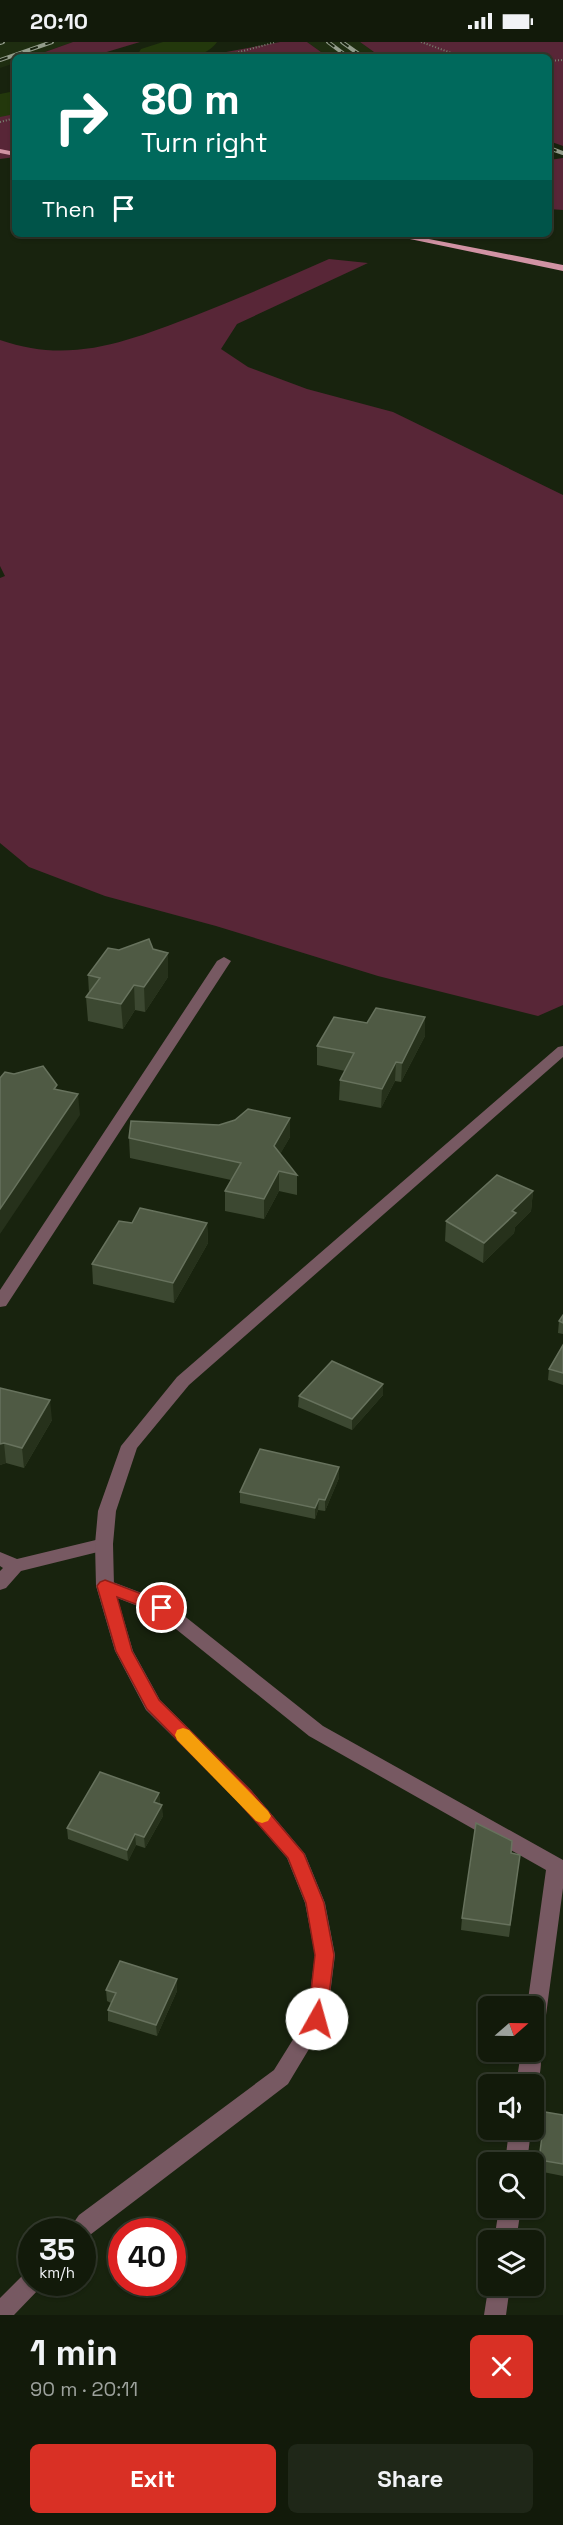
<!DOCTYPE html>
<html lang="en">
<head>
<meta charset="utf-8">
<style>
	:root { --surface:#121a0a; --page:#1f2718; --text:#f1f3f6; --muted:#9ca19c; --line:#31382b; --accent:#d93025 }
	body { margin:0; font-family:"Space Grotesk",sans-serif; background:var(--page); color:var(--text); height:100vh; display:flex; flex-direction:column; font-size:22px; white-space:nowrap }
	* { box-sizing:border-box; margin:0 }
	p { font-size:20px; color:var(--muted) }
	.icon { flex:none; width:33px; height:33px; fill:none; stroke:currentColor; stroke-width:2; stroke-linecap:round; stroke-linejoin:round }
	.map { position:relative; height:2273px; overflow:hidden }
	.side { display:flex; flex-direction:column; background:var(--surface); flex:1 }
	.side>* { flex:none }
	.top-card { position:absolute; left:12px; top:12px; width:540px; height:183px; border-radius:9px; box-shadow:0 2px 4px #0004,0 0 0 2px var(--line); background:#00695c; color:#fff; overflow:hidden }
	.needle { width:39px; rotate:70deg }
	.buttons { position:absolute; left:478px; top:1954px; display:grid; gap:12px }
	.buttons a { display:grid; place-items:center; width:66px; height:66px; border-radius:9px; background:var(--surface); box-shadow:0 2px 4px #0004,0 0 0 2px var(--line); font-size:30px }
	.speed { position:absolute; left:18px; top:2176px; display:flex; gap:12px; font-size:30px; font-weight:700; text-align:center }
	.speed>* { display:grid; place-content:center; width:78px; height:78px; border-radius:50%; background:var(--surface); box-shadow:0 2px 4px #0004,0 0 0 2px var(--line); line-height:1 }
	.speed small { font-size:15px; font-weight:400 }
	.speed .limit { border:9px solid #d22; background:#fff; color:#111 }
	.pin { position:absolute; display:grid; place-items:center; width:51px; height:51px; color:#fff; margin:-26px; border:3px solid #fff; border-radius:50%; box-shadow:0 2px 6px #0007 }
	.me { position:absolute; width:66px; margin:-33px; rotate:7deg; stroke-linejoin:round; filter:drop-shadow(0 0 4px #0008) }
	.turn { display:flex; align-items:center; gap:21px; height:126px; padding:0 30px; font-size:27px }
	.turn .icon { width:78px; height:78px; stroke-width:2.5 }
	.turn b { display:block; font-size:42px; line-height:51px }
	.then { display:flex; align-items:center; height:57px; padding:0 30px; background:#0003; gap:12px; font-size:22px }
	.round { display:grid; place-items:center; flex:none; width:63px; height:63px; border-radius:9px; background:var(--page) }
	.headline { display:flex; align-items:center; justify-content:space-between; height:102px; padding:0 30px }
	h1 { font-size:36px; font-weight:600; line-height:45px }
	.primary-button { display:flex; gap:12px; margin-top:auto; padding:12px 30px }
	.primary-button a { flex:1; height:69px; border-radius:9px; background:var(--accent); color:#fff; font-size:24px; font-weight:600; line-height:69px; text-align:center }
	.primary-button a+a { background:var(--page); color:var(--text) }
	.status { display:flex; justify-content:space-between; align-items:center; height:42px; padding:0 30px; background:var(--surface); direction:ltr }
	.status svg { height:16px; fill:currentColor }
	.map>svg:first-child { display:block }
	.built { fill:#1e2d10 }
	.green { fill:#582637 }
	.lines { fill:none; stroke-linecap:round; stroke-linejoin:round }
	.river { fill:#23380c; fill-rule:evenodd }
	.path { stroke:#78816f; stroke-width:2; stroke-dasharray:1 2; stroke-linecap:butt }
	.minor { fill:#775962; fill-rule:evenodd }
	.tertiary { fill:#775962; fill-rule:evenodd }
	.primary { fill:#d193a4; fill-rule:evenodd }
	.rail-casing { stroke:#939c8b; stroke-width:4 }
	.rail { stroke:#18230e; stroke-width:2; stroke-dasharray:8; stroke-linecap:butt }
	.wall { fill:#3c4831 }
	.shaded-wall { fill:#26311b }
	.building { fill:#4f5a44; stroke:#67725d; stroke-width:1.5 }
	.route { fill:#d93025; stroke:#8d1f18; stroke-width:1.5 }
	.slow { fill:#f59e0b }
</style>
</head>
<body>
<div class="status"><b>20:10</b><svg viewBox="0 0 49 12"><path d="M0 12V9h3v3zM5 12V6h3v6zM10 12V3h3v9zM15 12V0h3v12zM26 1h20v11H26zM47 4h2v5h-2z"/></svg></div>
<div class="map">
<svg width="563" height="2273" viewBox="0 0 563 2273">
	<rect width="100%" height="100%" fill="#18230e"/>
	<path class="built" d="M0,0H73L31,15H15V21L0,26Z
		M307,0H360L381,15H328Z"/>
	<path class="green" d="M73,0H140L90,15H31Z
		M280,0H307L328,15H199Z
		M360,0H563V104L549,99V15H381Z
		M15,65V115L0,117V69Z
		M563,116V168L549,167V118Z
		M329,217L368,221L237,282L221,307L248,325L307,347L393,370L563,453V963L538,974L378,934L216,884L105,854L29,825L0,801V536L5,534L0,524V298C71,323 128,299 194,274C240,256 284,237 329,217Z"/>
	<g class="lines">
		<path class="river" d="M163,0H217C201,23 160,15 136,15L141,7Z
			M15,49V72L0,75V52Z"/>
		<path class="path" d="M421,0L457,13L471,15
			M221,15L276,0
			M549,19L563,18
			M0,80L15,76"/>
		<path class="minor" d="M224,915L231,919L6,1264L0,1265V1248L217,919Z
			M104,1496L110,1497L113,1502L110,1507L21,1529L6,1546L0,1548V1529L3,1526L0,1524V1510L17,1517Z
			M105,1537L168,1561L323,1684L563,1818V1846L544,1988L541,1994L534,1997V1965H527L546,1828L309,1694L156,1571L99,1549L96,1544L99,1539Z
			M534,2002L538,2004C544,2015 540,2039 534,2050V2043H516L521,2010H534Z
			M509,2088H531L527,2121H505Z
			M499,2166H521L516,2199H494Z
			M489,2241V2244H510L506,2273H484Z"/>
		<path class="tertiary" d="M563,1004V1015L189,1343L137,1406L116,1469L113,1502L114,1544L133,1609L160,1658L251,1748L305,1812L325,1861L335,1913L327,1977L288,2042L82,2199V2190H67L79,2173L274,2028L307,1975L315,1913L305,1861L287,1816L237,1758L146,1668L115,1609L96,1544L95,1502L98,1469L121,1404L177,1335L558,1005Z
			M32,2229V2241H42L40,2246L14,2273H0V2256L24,2232Z"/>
		<path class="primary" d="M0,107L15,110V114L0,111Z
			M386,192H403L563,223V229Z"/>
		<defs>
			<path id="rail" d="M328,0L348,15
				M342,0L363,15
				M0,1L3,0
				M0,18L52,0
				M549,106L563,111"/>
		</defs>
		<use href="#rail" class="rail-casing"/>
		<use href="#rail" class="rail"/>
	</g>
	<path class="wall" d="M153,907L168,935L145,970L135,968L123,987L88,979L86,955L89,951L88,933L119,908Z
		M425,975V994L401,1040L395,1039L381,1066L339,1058L340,1038L345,1029L317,1023V1004L367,981Z
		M290,1076V1095L280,1112L297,1133V1153L279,1149L264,1177L225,1169V1149L231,1138L130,1116L129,1096L219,1083Z
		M533,1149L531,1169L515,1185L514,1191L483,1221L445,1199L446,1179Z
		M132,1181H207L208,1201L174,1261L93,1242L92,1222Z
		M563,1273V1292L558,1291L559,1279Z
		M563,1303V1343L548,1338L549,1327Z
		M0,1346L52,1378L24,1426L6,1421L0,1423Z
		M383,1353L352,1388L298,1365L299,1354Z
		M339,1425V1436L325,1469L318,1468L315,1477L240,1461V1450Z
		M159,1751L160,1762L163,1774L145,1806L136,1803L128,1819L68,1797L67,1786Z
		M511,1811L520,1813L509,1895L461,1888L462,1876Z
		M177,1937V1949L157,1994L108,1979V1968L111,1961L107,1959L106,1948Z
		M563,2073V2134L538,2129L539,2118Z"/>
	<path class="shaded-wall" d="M168,911V935L145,970L144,945Z
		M134,943L135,968L123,987L121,962Z
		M425,975V994L401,1040L402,1021Z
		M396,1020L395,1039L381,1066L382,1047Z
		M78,1052L80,1073L0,1192V1167Z
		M290,1076V1095L274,1123V1104Z
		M279,1129V1149L264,1177V1157Z
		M533,1149L531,1169L515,1185L514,1191L483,1221L484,1201L512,1169Z
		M207,1181L208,1201L174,1261L173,1241Z
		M383,1342V1353L352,1388V1377Z
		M50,1358L52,1378L24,1426L22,1406Z
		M4,1401L6,1421L0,1423V1402Z
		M339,1425V1436L325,1469V1458Z
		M319,1457L318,1468L315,1477V1466Z
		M159,1751L160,1763L154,1760Z
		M162,1763L163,1774L145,1806L144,1795Z
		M135,1792L136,1803L128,1819L127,1808Z
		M177,1937V1949L157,1994L156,1983Z"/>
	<path class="building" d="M149,897L153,907L168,911L144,945L134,943L121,962L86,955L100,936L88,933L108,906L119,908Z
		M376,966L425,975L402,1021L396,1020L382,1047L340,1038L354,1011L317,1004L334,975L367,981Z
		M43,1024L57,1043L54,1047L78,1052L0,1167V1036L5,1030L14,1032Z
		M248,1067L290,1076L274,1104L297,1133L279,1129L264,1157L225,1149L241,1121L129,1096L131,1079L219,1083L235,1078Z
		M497,1133L533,1149L512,1169L516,1171L484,1201L446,1179Z
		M140,1166L207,1181L173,1241L92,1222L119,1179L132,1181Z
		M563,1273V1281L559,1279Z
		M563,1303V1331L549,1327Z
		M332,1319L383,1342L352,1377L299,1354Z
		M0,1346L50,1358L22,1406L4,1401L0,1402Z
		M260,1407L339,1425L325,1458L319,1457L315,1466L240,1450Z
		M100,1730L159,1751L154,1760L162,1763L144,1795L135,1792L127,1808L67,1786Z
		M476,1781L512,1799L511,1811L520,1813L510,1883L462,1876Z
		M120,1919L177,1937L156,1983L108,1968L116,1951L106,1948Z
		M545,2070L563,2073V2122L539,2118Z"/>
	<path class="route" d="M105,1538L168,1562L171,1566L168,1570L162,1572L117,1555L132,1609L159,1658L250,1748L304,1812L324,1861L334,1913L326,1977L324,1982L317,1985L310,1982L308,1977L315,1913L306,1861L288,1816L237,1758L147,1667L116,1609L97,1544L100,1540Z"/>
	<path class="slow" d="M183,1686L189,1688L268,1769L271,1774L268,1779L262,1781L256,1779L177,1698L175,1693L177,1688Z"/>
</svg>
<div class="buttons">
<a><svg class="needle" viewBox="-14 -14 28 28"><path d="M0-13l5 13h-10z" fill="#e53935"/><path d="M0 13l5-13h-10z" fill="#9ca19c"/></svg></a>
<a><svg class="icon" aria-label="sound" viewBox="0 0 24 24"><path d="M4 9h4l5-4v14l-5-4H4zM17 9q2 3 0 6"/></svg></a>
<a><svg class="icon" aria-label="search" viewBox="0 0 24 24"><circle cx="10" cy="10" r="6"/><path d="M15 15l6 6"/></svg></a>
<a><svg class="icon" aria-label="layers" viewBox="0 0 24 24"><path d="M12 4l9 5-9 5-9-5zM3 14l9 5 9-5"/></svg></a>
</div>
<div class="speed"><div>35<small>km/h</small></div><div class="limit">40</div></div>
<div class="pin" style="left:162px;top:1566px;background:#d93025"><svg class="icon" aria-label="arrive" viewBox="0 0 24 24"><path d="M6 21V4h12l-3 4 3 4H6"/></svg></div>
<svg class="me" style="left:317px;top:1977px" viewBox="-20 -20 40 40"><circle r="19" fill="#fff"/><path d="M0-13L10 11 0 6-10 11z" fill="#d93025"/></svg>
<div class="top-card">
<div class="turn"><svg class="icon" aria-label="right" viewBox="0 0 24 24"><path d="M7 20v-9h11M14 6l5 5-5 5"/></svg><div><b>80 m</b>Turn right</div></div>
<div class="then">Then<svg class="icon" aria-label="arrive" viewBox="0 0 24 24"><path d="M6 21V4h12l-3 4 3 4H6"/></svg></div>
</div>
</div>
<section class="side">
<div class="headline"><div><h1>1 min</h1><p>90 m · 20:11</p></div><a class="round" style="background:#d93025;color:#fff"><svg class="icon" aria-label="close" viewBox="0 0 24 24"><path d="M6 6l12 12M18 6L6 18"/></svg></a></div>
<div class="primary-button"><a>Exit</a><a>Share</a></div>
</section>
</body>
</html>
